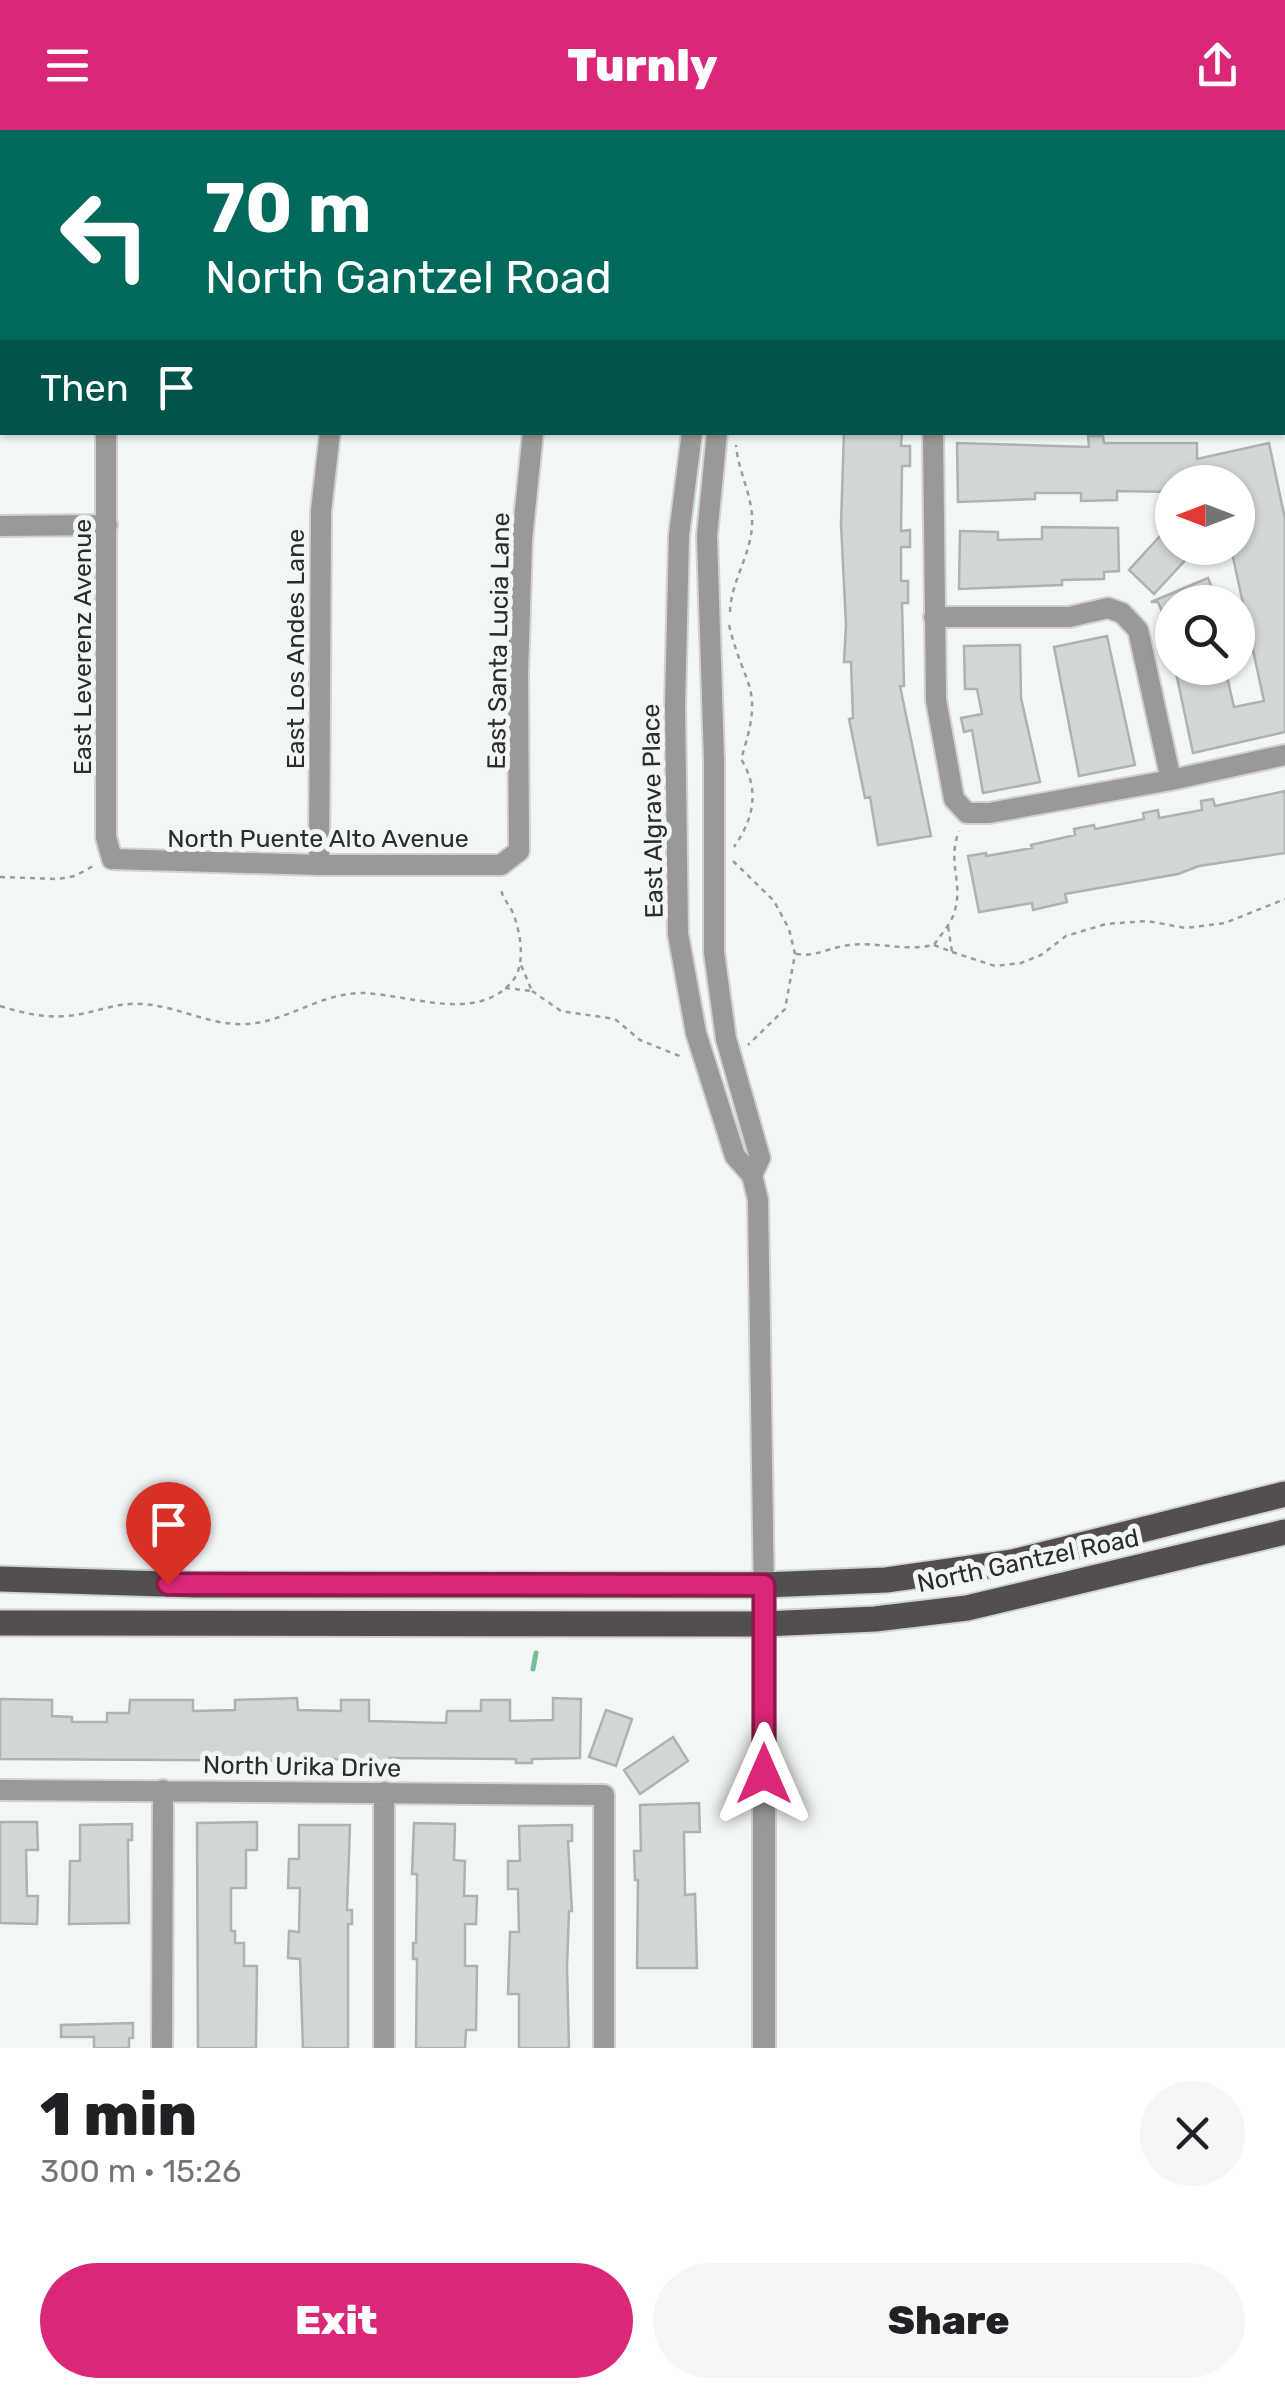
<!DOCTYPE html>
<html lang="en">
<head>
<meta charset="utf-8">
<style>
	:root { --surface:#fff; --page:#f6f6f6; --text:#202124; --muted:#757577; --accent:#db2777 }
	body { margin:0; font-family:Rubik,sans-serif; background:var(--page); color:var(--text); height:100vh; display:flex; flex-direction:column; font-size:38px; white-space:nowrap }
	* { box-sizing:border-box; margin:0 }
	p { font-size:32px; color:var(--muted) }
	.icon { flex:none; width:55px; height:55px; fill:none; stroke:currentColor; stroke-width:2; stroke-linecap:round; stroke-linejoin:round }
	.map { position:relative; height:1918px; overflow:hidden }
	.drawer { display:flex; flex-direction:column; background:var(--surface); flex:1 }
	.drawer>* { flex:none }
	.hud { position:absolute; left:0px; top:0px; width:1285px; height:305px; box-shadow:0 2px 8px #0004; background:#00695c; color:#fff; overflow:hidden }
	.needle { width:65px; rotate:270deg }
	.controls { position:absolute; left:1155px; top:335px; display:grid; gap:20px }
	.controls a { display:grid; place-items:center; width:100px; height:100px; border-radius:50%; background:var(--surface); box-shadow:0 2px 8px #0004; font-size:50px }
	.pin { position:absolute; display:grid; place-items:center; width:85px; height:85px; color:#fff; margin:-102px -42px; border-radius:50% 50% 50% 0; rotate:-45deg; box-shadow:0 0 10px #0007 }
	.pin .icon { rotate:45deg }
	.me { position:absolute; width:110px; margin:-55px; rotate:0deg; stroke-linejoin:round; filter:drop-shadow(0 0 8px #0008) }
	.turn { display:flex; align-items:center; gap:35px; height:210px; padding:0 40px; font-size:45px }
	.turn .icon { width:130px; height:130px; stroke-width:2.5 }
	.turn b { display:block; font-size:70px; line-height:85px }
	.then { display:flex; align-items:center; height:95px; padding:0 40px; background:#0003; gap:20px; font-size:38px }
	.round { display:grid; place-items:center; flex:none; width:105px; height:105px; border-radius:52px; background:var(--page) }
	.overview { display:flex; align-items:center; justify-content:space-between; height:170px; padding:0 40px }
	h1 { font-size:60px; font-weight:800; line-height:75px }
	.button { display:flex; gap:20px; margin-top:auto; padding:20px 40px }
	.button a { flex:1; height:115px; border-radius:60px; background:var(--accent); color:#fff; font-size:40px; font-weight:800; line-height:115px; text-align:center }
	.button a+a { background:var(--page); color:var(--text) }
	header { display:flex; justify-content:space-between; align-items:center; height:130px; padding:0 40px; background:var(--accent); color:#fff; font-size:45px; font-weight:800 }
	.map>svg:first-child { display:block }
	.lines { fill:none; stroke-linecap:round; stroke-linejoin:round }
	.stream { stroke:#75be9a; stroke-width:5 }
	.building { fill:#d2d6d4; stroke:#afb2b0; stroke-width:2.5 }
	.minor-casing { stroke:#ced2d0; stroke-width:24 }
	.tertiary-casing { stroke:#ced2d0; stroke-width:26 }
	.primary-casing { stroke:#ced2d0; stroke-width:29 }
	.path { stroke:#9a9d9b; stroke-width:2.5; stroke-dasharray:5 5; stroke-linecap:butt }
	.minor { stroke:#9b9998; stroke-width:20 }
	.tertiary { stroke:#9b9998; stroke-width:22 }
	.primary { stroke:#524f4e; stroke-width:25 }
	.route-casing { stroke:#8e194d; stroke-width:25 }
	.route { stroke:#db2777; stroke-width:18 }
	.labels { text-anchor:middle; stroke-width:10; stroke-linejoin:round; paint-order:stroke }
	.street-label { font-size:25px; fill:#2b2c2b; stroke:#f2f6f4 }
</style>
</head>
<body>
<header><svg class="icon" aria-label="menu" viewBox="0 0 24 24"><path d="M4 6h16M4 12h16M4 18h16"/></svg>Turnly<svg class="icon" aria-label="share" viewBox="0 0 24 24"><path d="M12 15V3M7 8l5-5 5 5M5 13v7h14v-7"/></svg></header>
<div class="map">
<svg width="1285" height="1918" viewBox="0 0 1285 1918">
	<rect width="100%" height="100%" fill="#f2f6f4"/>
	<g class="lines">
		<path class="stream" d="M533,1539L536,1523"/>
	</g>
	<path class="building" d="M844,302H902L901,316H910V336H902L901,401L910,400V417H901V451H908V473H902L904,556H900L931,706L878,715L870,667L865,668L849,589L853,588L851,532H844L846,495L841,394Z
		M1088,306H1103L1104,313H1197V329L1269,313L1285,389V602L1193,623L1175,538H1225L1234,577L1264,571L1231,418H1238V352H1172V362L1117,361V370L1081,371V363H1035V369L958,372L957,313L1089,317Z
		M1172,393V418H1182L1190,425L1154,464L1129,440Z
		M1042,397L1118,398L1119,441L1104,442V449L1062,450V455L959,459L960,401L998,402V410L1042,409Z
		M1208,448L1218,472H1172V506L1158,472H1151Z
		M1107,506L1135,635L1079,646L1054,517Z
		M1020,515L1021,568L1040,652L983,663L972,600L964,602L961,588L982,584L977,559H965L964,516Z
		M1285,661V723L1199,736L1178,744L1065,764L1067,772L1033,780L1032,773L979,782L968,726L986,723V726L1032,718L1031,715L1075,705L1074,699L1094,695L1095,699L1144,689L1143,683L1158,680L1159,688L1202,680L1201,671L1213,669L1215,676Z
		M297,1568L298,1580L341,1581V1570H369V1591L446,1593L447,1581H481V1570H510V1591L553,1590V1568L581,1569L580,1628L532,1629V1633H516V1629L390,1628V1633L334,1629V1631L0,1629V1569L52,1570V1586L72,1587V1592H107V1583H129L130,1570H193V1581L235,1580V1570Z
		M606,1580L632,1589L616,1636L589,1627Z
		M673,1607L688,1631L640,1664L624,1640Z
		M699,1673L700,1702H684L685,1765L695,1764L697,1838H637L638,1750H635L634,1721H641L640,1675Z
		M0,1692H37L38,1720H26L27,1766H38L37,1794L0,1793Z
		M257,1692V1720H246V1758H231V1801H235V1813H244V1836H257L256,1918H198L197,1693Z
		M414,1693L455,1694L454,1730L465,1731L464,1766H477L476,1794H465V1836H477L476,1900H466L465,1918H416L417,1829H413V1813H416L417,1758V1744H412Z
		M132,1694V1710H128V1722L129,1793L69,1794L70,1731H80V1695Z
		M299,1695H350L347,1780H352V1794H348V1918H303L300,1829L288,1828L289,1801L299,1802L300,1758H288L289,1729H299Z
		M572,1695V1711H568L572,1781H569L567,1837L569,1918H519V1864H508L510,1802H519L518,1759H508V1731H520L519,1696Z
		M133,1893V1908H129V1918H94V1907H61V1895Z"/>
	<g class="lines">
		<defs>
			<path id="minor" d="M295,0L316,2
				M145,2V0
				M703,2V0
				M729,2V0
				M1282,76L1285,74
				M1282,228L1285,240
				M1282,280H1285
				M106,302V707L112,729L319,735H501L519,721L518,543L522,410L533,302
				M692,302L679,405L675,576L678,804L696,903L735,1026L752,1045L758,1070L764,1469
				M717,302L707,406L714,630V822L726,909L760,1028L752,1045
				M933,302L936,570L954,669L967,683H989L1171,650L1285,625
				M0,396L107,395
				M934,487H1069L1108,478L1122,483L1138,500L1171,650
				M319,735L321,381L330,302
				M0,1660L604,1665V1918
				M384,1662V1918
				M162,1918L163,1660"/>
			<path id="tertiary" d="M764,1475V1918"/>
			<path id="primary" d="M0,1449L196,1455H764L886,1450L1013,1432L1285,1364
				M0,1493L764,1494L875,1489L967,1478L1285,1402"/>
		</defs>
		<use href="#minor" class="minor-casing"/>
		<use href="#tertiary" class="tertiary-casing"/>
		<use href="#primary" class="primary-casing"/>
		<path class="path" d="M753,0V2
			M730,482C731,451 751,425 752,395C754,368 738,342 736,315
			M729,495C745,561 765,555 741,629C760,660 754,688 734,717
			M733,731L774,771L789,799L795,824L785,879L748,915
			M0,747L58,749L75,746L95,735
			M934,815L952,822L948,796
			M952,822L995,836L1021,833L1041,825L1066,806L1106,794L1147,791L1186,798L1225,793L1285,769
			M796,824C815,827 826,819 844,816C873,810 901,822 934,815C941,804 952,793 955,780C963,752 947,732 959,701
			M505,858L532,861L521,835
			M532,861L561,881L615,889L640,910L682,927
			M0,876C23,883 43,888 67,886C93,884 115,872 142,874C178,876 210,896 246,894C287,892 320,863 362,863C410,864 479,895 514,849C526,832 520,801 513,783C508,772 501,768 501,756"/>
		<use href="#minor" class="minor"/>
		<use href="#tertiary" class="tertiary"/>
		<use href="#primary" class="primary"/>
	</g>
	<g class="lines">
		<defs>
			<path id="route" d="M168,1454L764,1455V1644"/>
		</defs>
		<use href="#route" class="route-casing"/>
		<use href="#route" class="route"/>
	</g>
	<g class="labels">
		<g class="street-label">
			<text transform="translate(498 511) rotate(-89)" y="9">East Santa Lucia Lane</text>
			<text transform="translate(82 517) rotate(-90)" y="9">East Leverenz Avenue</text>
			<text transform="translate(295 519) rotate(-90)" y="9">East Los Andes Lane</text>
			<text transform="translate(652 681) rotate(-91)" y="9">East Algrave Place</text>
			<text x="318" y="717">North Puente Alto Avenue</text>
			<text transform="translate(1028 1430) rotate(-12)" y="9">North Gantzel Road</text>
			<text transform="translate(302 1636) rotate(1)" y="9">North Urika Drive</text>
		</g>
	</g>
</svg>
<div class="controls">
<a><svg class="needle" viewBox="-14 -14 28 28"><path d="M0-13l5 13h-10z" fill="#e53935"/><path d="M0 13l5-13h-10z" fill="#757577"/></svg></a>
<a><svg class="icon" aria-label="search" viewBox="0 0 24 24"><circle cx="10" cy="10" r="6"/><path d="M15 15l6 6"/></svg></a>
</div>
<div class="pin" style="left:168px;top:1454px;background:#d93025"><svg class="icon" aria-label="arrive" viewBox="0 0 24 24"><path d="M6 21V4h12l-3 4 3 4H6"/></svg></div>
<svg class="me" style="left:764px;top:1644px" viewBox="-20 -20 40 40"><path d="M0-17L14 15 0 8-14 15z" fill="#db2777" stroke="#fff" stroke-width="4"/></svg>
<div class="hud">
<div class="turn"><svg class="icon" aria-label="left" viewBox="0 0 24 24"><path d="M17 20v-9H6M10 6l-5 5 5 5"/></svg><div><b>70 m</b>North Gantzel Road</div></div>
<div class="then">Then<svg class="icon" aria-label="arrive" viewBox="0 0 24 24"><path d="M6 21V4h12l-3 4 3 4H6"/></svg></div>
</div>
</div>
<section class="drawer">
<div class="overview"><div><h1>1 min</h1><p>300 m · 15:26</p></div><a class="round"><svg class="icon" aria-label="close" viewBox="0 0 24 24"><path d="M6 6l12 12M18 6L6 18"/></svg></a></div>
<div class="button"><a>Exit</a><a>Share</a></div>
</section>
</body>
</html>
